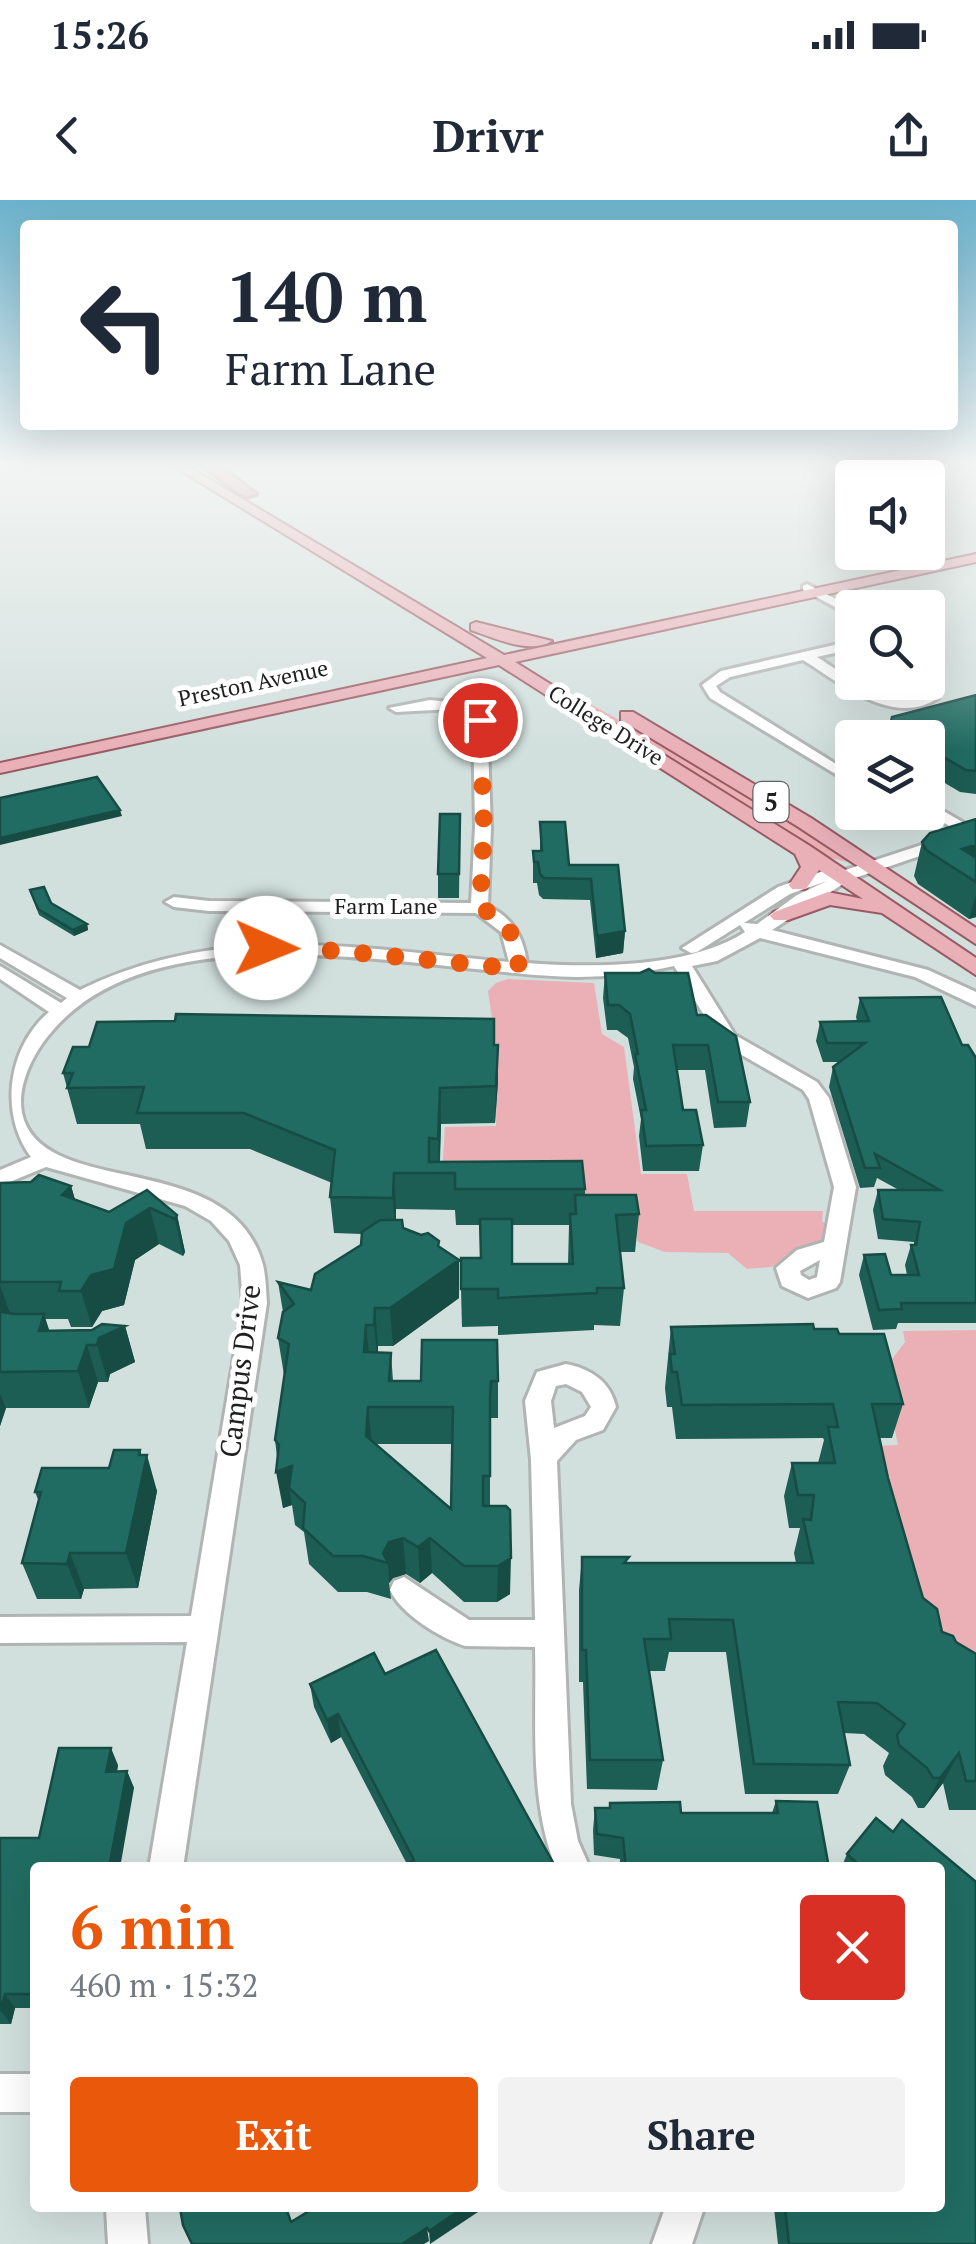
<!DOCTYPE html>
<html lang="en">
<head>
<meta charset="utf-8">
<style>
	:root { --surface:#fff; --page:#f2f2f3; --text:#1f2937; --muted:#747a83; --accent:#ea580c }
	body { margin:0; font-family:"PT Serif",serif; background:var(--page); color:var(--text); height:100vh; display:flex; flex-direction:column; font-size:38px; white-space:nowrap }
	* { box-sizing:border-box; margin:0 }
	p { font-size:32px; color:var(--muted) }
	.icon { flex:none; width:55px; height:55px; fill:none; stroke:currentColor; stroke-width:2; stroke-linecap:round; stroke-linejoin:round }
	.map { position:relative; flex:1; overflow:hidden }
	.panel { position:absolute; left:30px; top:1662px; width:915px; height:350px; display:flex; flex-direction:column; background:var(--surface); border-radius:10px; box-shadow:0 10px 40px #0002 }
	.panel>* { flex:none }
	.top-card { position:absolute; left:20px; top:20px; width:938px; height:210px; border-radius:10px; box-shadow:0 10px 40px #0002; background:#fff; color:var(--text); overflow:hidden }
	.tools { position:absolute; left:835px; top:260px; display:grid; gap:20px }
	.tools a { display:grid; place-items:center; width:110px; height:110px; border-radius:10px; background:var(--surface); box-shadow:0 10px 40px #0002; font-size:50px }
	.pin { position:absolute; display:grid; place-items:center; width:85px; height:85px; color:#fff; margin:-42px; border:5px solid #fff; border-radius:50%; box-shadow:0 2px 10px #0007 }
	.me { position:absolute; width:110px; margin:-55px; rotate:91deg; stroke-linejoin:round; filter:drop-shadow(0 0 8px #0008) }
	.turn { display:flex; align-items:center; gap:35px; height:210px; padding:0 40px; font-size:45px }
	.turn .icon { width:130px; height:130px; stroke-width:2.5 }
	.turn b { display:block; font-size:70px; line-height:85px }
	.round { display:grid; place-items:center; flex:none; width:105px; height:105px; border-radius:10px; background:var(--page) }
	.overview { display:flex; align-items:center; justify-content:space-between; height:170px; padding:0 40px }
	h1 { font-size:60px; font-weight:600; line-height:75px; color:var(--accent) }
	.cta { display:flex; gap:20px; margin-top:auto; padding:20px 40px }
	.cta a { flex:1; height:115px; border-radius:10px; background:var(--accent); color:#fff; font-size:40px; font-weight:600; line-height:115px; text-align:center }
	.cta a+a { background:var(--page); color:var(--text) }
	.status { display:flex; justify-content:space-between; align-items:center; height:70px; padding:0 50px; background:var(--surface); direction:ltr }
	.status svg { height:28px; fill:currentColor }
	header { display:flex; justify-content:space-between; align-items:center; height:130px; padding:0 40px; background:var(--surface); font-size:45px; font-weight:600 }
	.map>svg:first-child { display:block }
	.built { fill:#d2e0dd; fill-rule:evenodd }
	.green { fill:#eab0b5 }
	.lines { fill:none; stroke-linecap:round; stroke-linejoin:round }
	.minor-casing { stroke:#b0b4b3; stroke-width:6 }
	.major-casing { stroke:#985b63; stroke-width:4 }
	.highway-casing { stroke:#985b63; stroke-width:6 }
	.minor { fill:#fff; fill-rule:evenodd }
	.major { fill:#e9b0b8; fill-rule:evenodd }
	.highway { fill:#da7c88; fill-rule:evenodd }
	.wall { fill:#1c5d54; fill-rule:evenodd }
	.shaded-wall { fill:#174c45 }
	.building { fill:#216c62; stroke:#174c45; stroke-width:2.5; fill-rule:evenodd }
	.route { stroke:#ea580c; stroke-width:18; stroke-dasharray:0 32.4 }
	.labels { text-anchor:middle; stroke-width:10; stroke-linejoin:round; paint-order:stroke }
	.far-street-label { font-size:22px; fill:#1e1f1f; stroke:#fff }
	.shield { fill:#fff; stroke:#626262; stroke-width:2.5 }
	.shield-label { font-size:25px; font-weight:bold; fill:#1e1f1f }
	.street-label { font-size:28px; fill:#1e1f1f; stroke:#fff }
</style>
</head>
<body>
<div class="status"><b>15:26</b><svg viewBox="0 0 49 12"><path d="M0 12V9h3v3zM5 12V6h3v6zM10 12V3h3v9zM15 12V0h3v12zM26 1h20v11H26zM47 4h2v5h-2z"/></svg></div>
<header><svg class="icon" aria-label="back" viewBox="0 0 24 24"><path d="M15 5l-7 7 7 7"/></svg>Drivr<svg class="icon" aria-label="share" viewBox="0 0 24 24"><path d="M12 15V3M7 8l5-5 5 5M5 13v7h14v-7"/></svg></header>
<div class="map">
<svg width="976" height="2044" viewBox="0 0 976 2044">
	<rect width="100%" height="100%" fill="#e4e8e7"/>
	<path class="built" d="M0,264H976V2044H0ZM852,278H928V352H852ZM852,408H928V482H852ZM852,538H928V612H852ZM35,1668H940V2008H35Z"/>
	<path class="green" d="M519,465L696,562L843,654L848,662L830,658Z
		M508,779L594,783L602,834L624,847L641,974H687L694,1011H823L822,1021L832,1028L829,1041L771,1067L747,1069L728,1053L665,1052L638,1042L634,1028L441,991L445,927L496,926L497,852L488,791L496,783Z
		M976,1130V1489L944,1465L870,1246L898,1245L883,1171L905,1142L903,1131Z"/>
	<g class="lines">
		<defs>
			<path id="minor" d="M807,384L853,408L852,416L803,390V386Z
				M852,441V449L817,457C848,476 884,509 924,496L908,482H925L935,487L938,498C894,528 840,483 803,460L730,477L716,486L720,492L852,574V584L710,498L702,485L721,471Z
				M430,500L469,504L487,520L491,627L488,706C513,718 523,736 527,763C593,768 690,768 745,732L740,725L697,752L691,753L682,748L778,687L823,671H842L949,636L957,641L955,644L849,680L772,730L928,770L976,792V806L915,777L760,738L717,761L692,766L735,835L817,882L829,898L856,987L840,1082L836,1088L808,1098L782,1086L776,1068L797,1050L824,1042L834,987L809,899L803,890L721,843L674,766C642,773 609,777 576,777C429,774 155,701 48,836C32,856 17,886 22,913C41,1001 231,946 263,1065C266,1077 266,1091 267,1103L183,1668H149L187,1442L0,1443V1417L191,1416L243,1103L240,1065L229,1041L211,1021L185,1006L46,967L0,986V970L31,957C0,916 6,849 49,812L0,779V766L61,803L67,798L0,758V745L80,790C224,720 357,749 509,762L501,732L476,713L209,711L174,707L165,702L174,697L209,701L471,703L475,627L473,521L453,509L396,512L389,508ZM827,681L797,695L757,724L744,723L790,694ZM820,1060L817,1077L809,1080L801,1075L800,1071Z
				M928,602L976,630V642L926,612Z
				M566,1164C591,1169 610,1181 616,1207L603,1230L576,1240L557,1261L571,1604L578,1641L590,1668H556C528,1600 537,1519 535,1447L465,1446C439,1437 402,1415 390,1390L394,1381L404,1377L469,1420H535L531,1260L525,1201L537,1172ZM566,1184L582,1192L591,1207L585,1216L554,1228L551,1201L556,1186Z
				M0,1874H35V1912H0Z
				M106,2008H145L148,2044H108Z
				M665,2008H704L692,2044H652Z"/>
			<path id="major" d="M170,264H184L504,455L976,354V362L515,462L810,646L976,758V775L882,713L830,705L788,720H774L770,716L774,712L828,692L863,699L819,670L806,689H792L789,685L801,667L795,654L499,465L0,573V563L487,458Z
				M476,422L552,441C530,455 494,438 471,430V424Z
				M621,512H633L811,618L976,728V744L797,626L621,520Z"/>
			<path id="highway" d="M201,264H217L256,294L244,297Z"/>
		</defs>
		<use href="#minor" class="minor-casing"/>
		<use href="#major" class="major-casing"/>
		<use href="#highway" class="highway-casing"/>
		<use href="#minor" class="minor"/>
		<use href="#major" class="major"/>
		<use href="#highway" class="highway"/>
	</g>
	<path class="wall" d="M976,495V594L960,592L928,573V538H887L892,517Z
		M460,614L459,698H438V674Z
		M976,619V717L969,719L918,684L914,676L922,642Z
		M540,622L569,665H618L625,731L623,753L596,758L590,700L543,699L539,695L537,683H533V651H540Z
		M32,696L51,703L87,724L88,730L74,736L39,715Z
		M605,773L697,815L750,902L746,927L714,928L705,870H677L683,910L703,945L699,971H643L639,936L641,919L633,879L634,867L628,838L617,830H607L603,798Z
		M860,798L962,845L976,858V1123H898L896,1129L873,1130L859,1075L864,1055L891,1075H907L905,1065L911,1045H914V1042L878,1039L873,1010L878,990H899L877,978L874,987L860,988L829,887L833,867L840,862H823L816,841L820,822L857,821L856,817Z
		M494,845L498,881L495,923L441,924L440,962L585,989V995L639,1014L635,1052H620L624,1088L620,1126L594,1125V1130L498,1135V1126L462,1127L461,1089L481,1058L480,1025H456L455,1010L396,1009V1020L403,1028L439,1047L459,1098L393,1146H378V1152L391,1153L393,1181H498V1218H491L490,1232V1306L510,1394L497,1402H464L432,1373L420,1383L406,1374L393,1378L389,1383L391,1399L367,1392H338L309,1364L304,1332L295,1325L292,1305L283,1308L275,1240L284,1175L278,1138L283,1112L278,1082L311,1090L361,1045L362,1034L334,1033L330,997L332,983L250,949H146L140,924H77L63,873ZM512,1025H569L568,1064H512ZM375,1244H452L451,1309Z
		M0,983L71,986L75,1000L109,1012L147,990L177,1015L185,1052L183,1056L159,1044L135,1060L124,1105L102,1111L92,1127H71L68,1119H45L49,1131L92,1130L125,1126L135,1162L110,1174L108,1182H98L89,1208H6L0,1226Z
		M671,1127L814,1129L839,1134L903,1204L892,1238H879L888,1278L923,1398L942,1432L976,1454V1610H949L943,1583L924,1608H918L912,1597L885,1575L883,1566L889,1553L864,1534L844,1533L850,1565L838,1594H745L726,1452H669L665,1471H649L663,1560L657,1590L587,1589L583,1482H579V1390L582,1357L629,1363H796L794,1353L800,1328H789L784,1296L792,1263H818L824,1240L823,1238L676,1239L672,1207H667L665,1188Z
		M141,1255L157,1291L138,1388L84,1389L81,1399H37L22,1363L39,1302L35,1292L109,1268Z
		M385,1474L556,1668H409L341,1537L331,1543L314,1507L310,1484Z
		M118,1565L117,1571H127L134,1588L35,1668V1808H15L11,1824H0V1638H39Z
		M776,1601L829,1668H620V1659L594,1655L593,1630L595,1608H609L610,1603L681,1613H772Z
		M893,1632L976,1682V2044H778L774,2008H940V1668H841L847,1654Z"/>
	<path class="shaded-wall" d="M120,610L122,616L0,645V638Z
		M976,645V676L962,649Z
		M976,695V717L969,719Z
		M87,724L88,730L74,736L73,730Z
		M625,731L623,753L596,758L597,736Z
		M498,845V881L495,923L496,886Z
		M440,888L441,924L439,975L438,939Z
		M394,973L396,1009L395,1035L393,998Z
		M71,986L82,1023L62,995Z
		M150,1008L159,1044L135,1060L124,1105L102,1111L92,1127L81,1091L126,1023Z
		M177,1015L185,1052L183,1056L175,1019Z
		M439,1041L440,1073L459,1060V1098L393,1146L390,1108L438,1046Z
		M0,1085L12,1119L0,1135Z
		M375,1108L378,1146V1163L374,1125Z
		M44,1114L56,1151L39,1131Z
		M366,1125L370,1163L364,1152Z
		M125,1126L135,1162L110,1174L108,1182L97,1145L99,1138Z
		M87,1145L98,1182L89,1208L78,1171Z
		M0,1194L6,1208L0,1226Z
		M368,1207L372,1244L366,1236Z
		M140,1250L145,1266L147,1255L157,1291L138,1388L126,1353Z
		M292,1266L289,1288L292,1305L283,1308L276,1272Z
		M403,1338L406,1374L393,1378L389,1383L388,1363L383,1353L389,1342Z
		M430,1338L432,1373L420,1383L418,1347Z
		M70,1353L84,1389L81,1399L67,1364Z
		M511,1358L510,1394L497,1402L498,1366Z
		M338,1514L341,1537L331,1543L327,1520Z
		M111,1548L118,1565L114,1588L106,1572Z
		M959,1553L943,1583L924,1608L940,1578Z
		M127,1571L134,1588L120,1668H109Z
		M5,1794L15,1808L11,1824L1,1811Z
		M463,2008H484L430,2044L429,2031Z
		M427,2028L429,2041L424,2044H402Z"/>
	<path class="building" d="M976,495V571L966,570L928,548V538H910L890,526L892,517Z
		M97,577L120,610L0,638V598Z
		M440,614H460L459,674H438Z
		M976,619V645L962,649L976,658V682L926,650L922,642L930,633Z
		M540,622H565L569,665H618L625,731L597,736L591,679L544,678L540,674L538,662H534L533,651H542Z
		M44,687L51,703L87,724L73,730L38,709L30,690Z
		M649,769L655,773H688L697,815H706L736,836L750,902H718L708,845H673L683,910H696L703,945L646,946L641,910H646L635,854H638L630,814L619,805H608L605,773H640Z
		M941,797L962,845H968L976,858V1103H901L902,1109L879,1110L864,1055L885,1054L891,1075H919L911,1045H916L920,1022L883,1019L878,990H940L875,954L880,968H865L833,867L865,843H827L820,822L869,821L860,798Z
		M176,814L494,819V845H498L496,886L440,888L438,939L429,938V962L582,961L585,989H455V973H394L393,998L330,997L335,950L244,913H137L144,887L67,888L73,873H63L73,847H89L97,822L175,821Z
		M39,975L71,986L62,995L109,1012L147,990L177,1015L175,1019L150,1008L126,1023L114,1069L91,1075L81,1091H59L61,1082H0V983L31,982Z
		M575,995H636L639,1014L616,1015L624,1088H597V1093L498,1098V1089H461V1058H481L480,1019H512V1064H573L570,1014H576Z
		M380,1020H402L403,1028L421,1035L428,1033L439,1041L438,1046L459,1060L390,1108H375L374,1125H366L364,1152L391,1153L389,1181H421L422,1140H497L498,1181H491L490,1197V1276H483V1306H506L510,1310L511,1358L498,1366H464L430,1338L418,1347L403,1338L389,1342L383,1353L388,1363L363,1356H333L303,1328L305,1303L289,1288L292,1266L276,1272L279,1245L275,1240L289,1144L278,1138L283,1112L294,1104L278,1082L311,1090L315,1074L361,1045L362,1032ZM368,1207H453L451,1309L366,1236Z
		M0,1108H3L2,1112L14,1114H44L39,1131L92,1130L102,1124L125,1126L99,1138L97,1145H87L78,1171L0,1172Z
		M813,1124L814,1129H837L839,1134H884L903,1204H872L888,1278L923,1398L937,1409L942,1432L953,1436L956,1442L976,1454V1581H966L959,1553L940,1578H933L927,1568L899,1545L897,1535L905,1524L877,1503L838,1502L850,1565L754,1564L733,1420L669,1419L671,1439H644L663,1560H590L586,1450H582V1357H629L624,1363H813L803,1319L811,1320L814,1295H798L792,1263H835L828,1227H838L833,1204L682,1205L677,1172H672L670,1154H675L671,1127Z
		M114,1250H140L139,1255H147L126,1353H70L67,1364L22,1363L41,1292H35L42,1268H109Z
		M436,1450L556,1668H413L411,1662L414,1660L338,1514L327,1520L310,1484L374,1453L385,1474Z
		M59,1548H111L106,1572L127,1571L109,1668H35V1794H5L0,1811V1638H39Z
		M776,1601L817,1602L829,1668H626L623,1638L597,1634L595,1608H610V1603L680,1602L681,1613H778Z
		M876,1618L893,1632L902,1620L976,1682V2044H789L785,2008H940V1668H862L847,1654Z
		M180,2008H286L291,2022L314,2008H463L429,2031L427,2028L402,2044H192L183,2025Z"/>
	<linearGradient id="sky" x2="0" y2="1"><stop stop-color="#6bb2cc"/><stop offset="0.48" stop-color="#f3f5f4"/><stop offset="1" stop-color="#f3f5f4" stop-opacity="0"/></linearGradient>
	<rect width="976" height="550" fill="url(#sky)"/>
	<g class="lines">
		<path class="route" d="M266,748L340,751L519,769C516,737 510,721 480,708L484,627L480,520"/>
	</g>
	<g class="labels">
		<g class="far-street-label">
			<text transform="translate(253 483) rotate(-12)" y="8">Preston Avenue</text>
			<text transform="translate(606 525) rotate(32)" y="8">College Drive</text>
			<text x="386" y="714">Farm Lane</text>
		</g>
		<rect class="shield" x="753.5" y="582" width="35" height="40" rx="8"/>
		<g class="shield-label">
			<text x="771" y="611">5</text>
		</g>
		<g class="street-label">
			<text transform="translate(240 1171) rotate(-83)" y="10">Campus Drive</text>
		</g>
	</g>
</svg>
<div class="tools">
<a><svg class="icon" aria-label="sound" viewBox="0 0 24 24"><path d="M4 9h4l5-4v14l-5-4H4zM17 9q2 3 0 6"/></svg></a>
<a><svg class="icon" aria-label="search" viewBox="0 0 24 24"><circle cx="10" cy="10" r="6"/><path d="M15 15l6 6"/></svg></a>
<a><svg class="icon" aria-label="layers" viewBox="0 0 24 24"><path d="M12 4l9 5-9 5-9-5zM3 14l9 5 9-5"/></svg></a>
</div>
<div class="pin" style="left:480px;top:520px;background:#d93025"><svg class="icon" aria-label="arrive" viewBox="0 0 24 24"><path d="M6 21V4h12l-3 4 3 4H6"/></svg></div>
<svg class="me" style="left:266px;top:748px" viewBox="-20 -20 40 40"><circle r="19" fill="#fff"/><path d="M0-13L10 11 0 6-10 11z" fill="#ea580c"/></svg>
<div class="top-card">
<div class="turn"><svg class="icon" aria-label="left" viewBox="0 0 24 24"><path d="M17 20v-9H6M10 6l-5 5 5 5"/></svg><div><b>140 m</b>Farm Lane</div></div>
</div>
<section class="panel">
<div class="overview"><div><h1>6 min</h1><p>460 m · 15:32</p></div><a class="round" style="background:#d93025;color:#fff"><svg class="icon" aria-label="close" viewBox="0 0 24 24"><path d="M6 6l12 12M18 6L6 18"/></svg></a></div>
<div class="cta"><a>Exit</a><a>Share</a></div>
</section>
</div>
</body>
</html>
